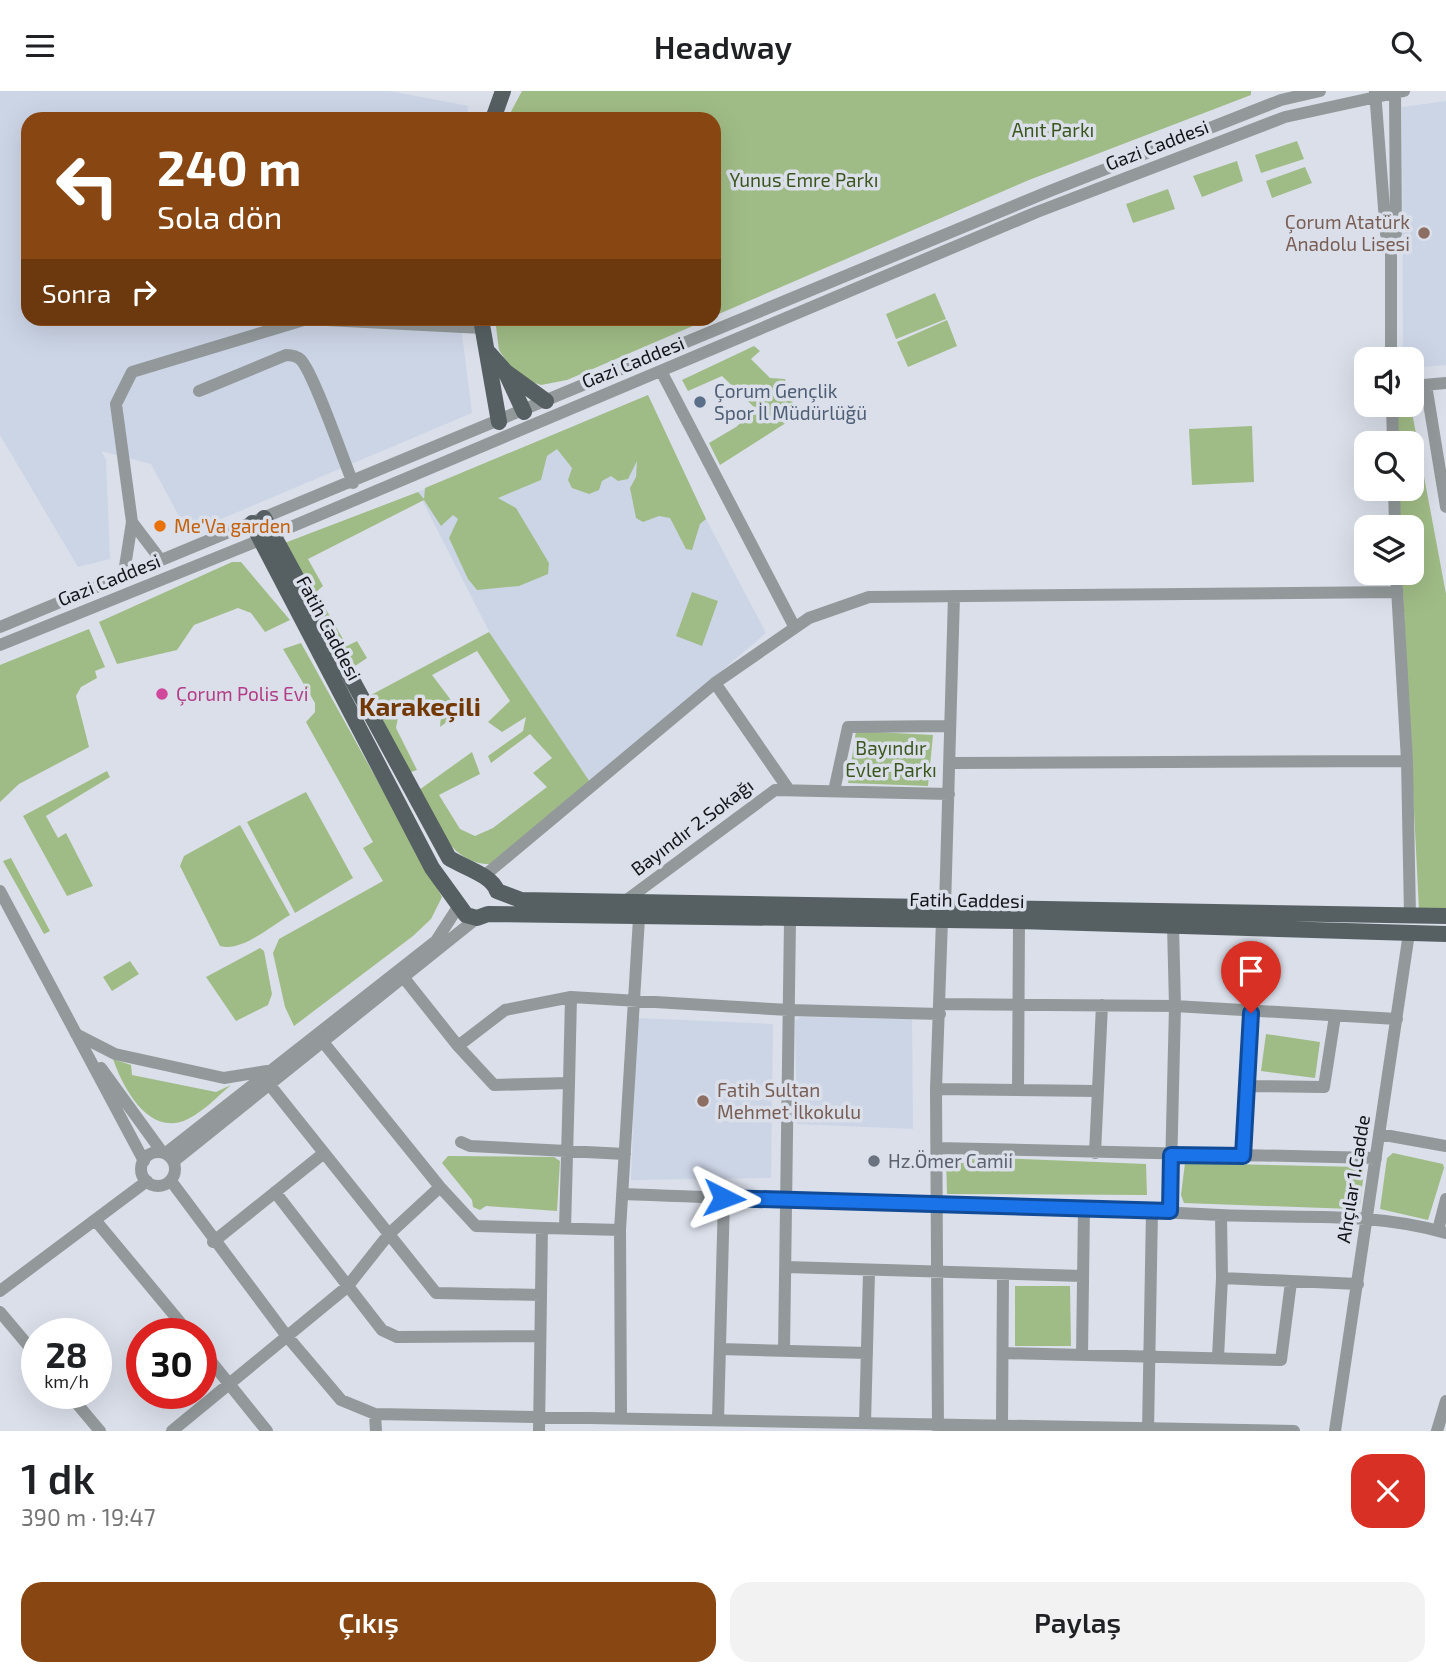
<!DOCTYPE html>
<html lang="tr">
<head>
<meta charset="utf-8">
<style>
	:root { --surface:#fff; --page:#f2f2f2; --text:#202124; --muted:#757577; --accent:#884712 }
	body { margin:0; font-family:"Exo 2",sans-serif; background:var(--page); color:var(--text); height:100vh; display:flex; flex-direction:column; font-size:26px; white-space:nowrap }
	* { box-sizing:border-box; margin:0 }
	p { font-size:23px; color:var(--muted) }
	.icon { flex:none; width:38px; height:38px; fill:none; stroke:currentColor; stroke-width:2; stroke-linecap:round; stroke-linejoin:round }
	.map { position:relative; height:1340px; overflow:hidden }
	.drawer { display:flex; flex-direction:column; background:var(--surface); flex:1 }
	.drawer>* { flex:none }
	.hud { position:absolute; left:21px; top:21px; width:700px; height:214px; border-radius:21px; box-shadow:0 7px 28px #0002; background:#884712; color:#fff; overflow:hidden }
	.fabs { position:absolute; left:1354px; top:256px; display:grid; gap:14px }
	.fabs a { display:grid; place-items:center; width:70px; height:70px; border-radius:14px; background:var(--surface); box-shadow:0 7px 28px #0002; font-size:35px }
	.speed { position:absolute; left:21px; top:1227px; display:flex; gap:14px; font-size:35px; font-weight:700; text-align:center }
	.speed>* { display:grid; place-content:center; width:91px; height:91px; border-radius:50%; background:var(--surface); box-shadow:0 7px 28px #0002; line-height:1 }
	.speed small { font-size:18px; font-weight:400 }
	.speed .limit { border:10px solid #d22; background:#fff; color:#111 }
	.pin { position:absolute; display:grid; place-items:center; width:60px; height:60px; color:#fff; margin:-72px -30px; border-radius:50% 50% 50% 0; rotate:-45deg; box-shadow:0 0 7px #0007 }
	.pin .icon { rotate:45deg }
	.me { position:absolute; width:77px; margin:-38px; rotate:93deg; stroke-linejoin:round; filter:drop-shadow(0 0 5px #0008) }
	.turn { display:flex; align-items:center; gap:24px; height:147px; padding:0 21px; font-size:32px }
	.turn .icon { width:91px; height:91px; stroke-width:2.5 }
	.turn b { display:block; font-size:49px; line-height:60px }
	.then { display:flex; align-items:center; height:66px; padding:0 21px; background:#0003; gap:14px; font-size:26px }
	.round { display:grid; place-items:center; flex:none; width:74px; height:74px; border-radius:21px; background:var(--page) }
	.overview { display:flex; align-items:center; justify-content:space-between; height:119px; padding:0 21px }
	h1 { font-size:42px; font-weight:600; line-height:52px }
	.primary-button { display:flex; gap:14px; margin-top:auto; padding:14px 21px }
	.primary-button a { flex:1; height:80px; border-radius:21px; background:var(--accent); color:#fff; font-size:28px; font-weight:600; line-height:80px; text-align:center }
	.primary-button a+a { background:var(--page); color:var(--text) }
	header { display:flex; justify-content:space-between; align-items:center; height:91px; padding:0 21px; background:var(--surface); font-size:32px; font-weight:600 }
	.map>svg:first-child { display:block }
	.built { fill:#ccd5e6 }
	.green { fill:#a0bc86 }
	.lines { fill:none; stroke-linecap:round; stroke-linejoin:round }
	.minor { stroke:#93999a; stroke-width:12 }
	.major { stroke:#566062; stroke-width:16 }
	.route-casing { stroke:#114b97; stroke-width:18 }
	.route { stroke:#1a73e8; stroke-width:12 }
	.education-dot { fill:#8d6e63; stroke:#dadfea; stroke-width:2.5 }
	.service-dot { fill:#5c6f8a; stroke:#dadfea; stroke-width:2.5 }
	.food-dot { fill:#e8710a; stroke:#dadfea; stroke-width:2.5 }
	.hotel-dot { fill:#d1479c; stroke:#dadfea; stroke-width:2.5 }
	.worship-dot { fill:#6b7280; stroke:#dadfea; stroke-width:2.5 }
	.labels { text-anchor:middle; stroke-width:7; stroke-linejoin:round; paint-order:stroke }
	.park-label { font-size:19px; fill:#3b561c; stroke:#dadfea }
	.street-label { font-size:19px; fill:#121418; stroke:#dadfea }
	.education-label { font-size:19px; fill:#785e54; stroke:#dadfea; text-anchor:end }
	.service-label { font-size:19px; fill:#4e5e75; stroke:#dadfea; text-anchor:start }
	.food-label { font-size:19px; fill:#c56008; stroke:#dadfea; text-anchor:start }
	.hotel-label { font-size:19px; fill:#b23c85; stroke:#dadfea; text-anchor:start }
	.worship-label { font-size:19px; fill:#5b616d; stroke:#dadfea; text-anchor:start }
	.district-label { font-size:26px; font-weight:bold; fill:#733905; stroke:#dadfea }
</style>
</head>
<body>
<header><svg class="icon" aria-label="menu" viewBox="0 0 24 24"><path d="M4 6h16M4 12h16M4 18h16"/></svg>Headway<svg class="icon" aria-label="search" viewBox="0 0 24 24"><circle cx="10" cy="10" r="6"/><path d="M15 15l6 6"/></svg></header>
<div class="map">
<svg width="1446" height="1340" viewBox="0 0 1446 1340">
	<rect width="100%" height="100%" fill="#dadfea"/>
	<path class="built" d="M0,0H390L468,15L467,28H28V228H460L472,322L188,442L151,373L101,360L106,368L110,468L78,476L0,344Z
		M1446,10V274L1412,277V268H1403L1402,16Z
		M648,304L706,428L766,542L590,691L495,552L418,401Z
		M800,926L912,928L913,1038L797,1033L795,930Z
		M637,927L773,933L771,1087L631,1089Z"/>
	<path class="green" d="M522,0H1251V4L1029,89L714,225V28H507Z
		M1297,50L1304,68L1261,82L1255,64Z
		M1237,70L1243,90L1202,106L1193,85Z
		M1305,76L1312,92L1272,107L1266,90Z
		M1168,98L1175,118L1133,132L1126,113Z
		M935,202L946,228L896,248L886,223Z
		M495,228H709L567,289L541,294L517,286L499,259Z
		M947,229L957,255L908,276L897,251Z
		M754,255L760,260L751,268L770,287L785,288L793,312L792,328L720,374L709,352L736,336L756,318L722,285L688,300L682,289Z
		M648,304L706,428L700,433L692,459L686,458L670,427L659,425L643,431L636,427L630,397L636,386L637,370L628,388L618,390L611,385L602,390L599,399L589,403L572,397L568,389L572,377L557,358L547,365L541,389L498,407L516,417L549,472L548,483L519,495L477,499L468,488L449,447L458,428L453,424L441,435L424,409L308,468L323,495L316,501L347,555L357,550L367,567L355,575L282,453L418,401L424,408L425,397Z
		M1411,316L1446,503V819H1419L1402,481H1412V436H1400L1398,397H1412V352H1397L1396,322Z
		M1252,335L1254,391L1192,394L1189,338Z
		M232,471H241L290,529L265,541L251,522L238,517L194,534L177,559L117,573L99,531Z
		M692,501L718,510L702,555L676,545Z
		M89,538L105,576L95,580L97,587L81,596L76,605L89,656L19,693L0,711V574Z
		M489,541L590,691L492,773C451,775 434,729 419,699L472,661L480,683L439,704L460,738L475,745L493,737L547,696L533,682L552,667L530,643L491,672L488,665L523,640L526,626L502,641L488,631L510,610L477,560L432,584L460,621L440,636L442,612L401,610L396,637L417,679L408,682L371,604Z
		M301,552L442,806L431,828L413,845L294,935L285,916L273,862L279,848L383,790L363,757L373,751L306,631L315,621V612L283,558Z
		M856,640L933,644L928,695L848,692Z
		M107,680L110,686L46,725L58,747L66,742L93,795L67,805L23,725Z
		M306,701L353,787L295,822L247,731Z
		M240,734L290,824C271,835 242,861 220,855L180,775L184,765Z
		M11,767L50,840L44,843L3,770Z
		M260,857L264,860L272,903L268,914L236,930L206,886Z
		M130,870L139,883L112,900L103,886Z
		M1266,943L1320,951L1315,987L1261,980Z
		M113,968L131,974L132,984L216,1001L231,994C218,1005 204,1020 188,1028C149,1047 123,997 113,968Z
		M1393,1062L1443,1073L1444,1077L1428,1129L1380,1118L1387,1067Z
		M448,1065L554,1066L560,1070L557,1120L486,1115L480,1119L473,1116L472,1109L442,1072Z
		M946,1065L1146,1073L1147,1104L947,1103Z
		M1185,1072L1361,1076L1364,1081L1360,1113L1352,1118L1184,1112L1181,1104Z
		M1015,1195H1070L1071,1255H1015Z"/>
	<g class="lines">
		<path class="minor" d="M1375,0L1386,143L1391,150L1396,142L1395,0
			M1391,150V268
			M661,280L794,535
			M1426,294L1446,416
			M1412,295L1446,292
			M199,300L286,264C291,264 297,265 301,269C314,283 343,368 353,392
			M1392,313L1393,352
			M1394,397L1395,436
			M132,431L160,468
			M1396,481L1407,670L1410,824
			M124,482L132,431L116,313L132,281L307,228L482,237
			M0,536L1050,100L1281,9L1320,0
			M0,554L260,449L1037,121L1285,26L1404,0
			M715,592L789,699
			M950,672L1407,670
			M834,700L848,636L948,635
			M484,785L715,592L809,527L869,506L1397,501
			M0,800L144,1070
			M628,808L775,699L949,703
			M945,816L954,505
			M404,887L458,955L505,919L571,906L789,919L940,923
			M941,913L1175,915L1397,928
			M76,943L115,963L224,987L267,980
			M323,951L440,1096L476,1135L620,1139
			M458,955L494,994L569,992L565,1137
			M101,977L162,1061
			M569,992L571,906
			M269,993L436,1202L541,1204
			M1246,995L1324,996L1335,925
			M936,998L1097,1000
			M1018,999L1019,830
			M1379,1043L1446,1055
			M461,1051L470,1055L625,1063
			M937,1057L1376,1067
			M141 1078a17 17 0 1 1 34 0a17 17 0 1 1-34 0Z
			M166,1062L436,850L458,816
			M1095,1062L1102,914
			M1243,1065L1251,921
			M174,1070L477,827
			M171,1090L286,1244L341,1309L375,1323L1294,1340
			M275,1101L382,1239L397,1246L540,1245
			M622,1103C821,1111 1021,1114 1220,1124C1297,1128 1371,1120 1446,1142
			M1170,1120L1175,915L1173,834
			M96,1130L189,1242
			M1438,1139L1446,1108
			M213,1151L324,1062
			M786,1176L1083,1185
			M1222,1187L1358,1193
			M0,1200L147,1090
			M0,1221L37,1265
			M201,1258L267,1340
			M720,1258L867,1262
			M784,1260L790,829
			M1003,1262L1281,1269L1291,1191
			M1082,1264L1084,1117
			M1218,1266L1222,1187L1221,1124
			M68,1302L100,1340
			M375,1323L376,1340
			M621,1325L620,1139L639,827
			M718,1329L724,1107
			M865,1332L869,1181
			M1002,1334L1003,1183
			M938,1339L936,998L942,829
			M172,1340L347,1196L389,1143L440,1096
			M539,1340L542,1137
			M1148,1340L1152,1120
			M1335,1340L1409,842
			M1437,1340L1446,1310"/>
		<path class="major" d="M493,28L503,0
			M481,228L499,331
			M489,262L505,280L524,321
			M506,281L546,310
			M264,427L449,767C463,776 492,784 497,800L521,809L1446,825
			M252,432L432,777L466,824L477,827L488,823L1019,830L1446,843"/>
	</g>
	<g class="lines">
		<defs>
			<path id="route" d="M724,1107L1170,1120L1171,1064L1243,1065L1251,922"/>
		</defs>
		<use href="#route" class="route-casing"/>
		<use href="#route" class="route"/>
	</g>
	<g class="education-dot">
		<circle cx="1424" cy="142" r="7"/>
		<circle cx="703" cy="1010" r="7"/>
	</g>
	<circle class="service-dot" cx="700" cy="311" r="7"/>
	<circle class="food-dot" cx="160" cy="435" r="7"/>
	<circle class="hotel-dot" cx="162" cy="603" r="7"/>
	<circle class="worship-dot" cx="874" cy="1070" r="7"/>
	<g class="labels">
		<g class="park-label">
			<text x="1053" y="46">Anıt Parkı</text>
			<text x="804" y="96">Yunus Emre Parkı</text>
			<text x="891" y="664">Bayındır<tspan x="891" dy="22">Evler Parkı</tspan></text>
		</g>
		<g class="street-label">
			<text transform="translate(1157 54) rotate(-21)" y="7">Gazi Caddesi</text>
			<text transform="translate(633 271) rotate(-22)" y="7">Gazi Caddesi</text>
			<text transform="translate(109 489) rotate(-22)" y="7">Gazi Caddesi</text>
			<text transform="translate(329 537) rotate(62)" y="7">Fatih Caddesi</text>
			<text transform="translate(692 736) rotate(-37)" y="7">Bayındır 2.Sokağı</text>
			<text transform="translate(967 809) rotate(1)" y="7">Fatih Caddesi</text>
			<text transform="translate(1353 1088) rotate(-81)" y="7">Ahçılar 1.Cadde</text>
		</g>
		<g class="education-label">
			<text x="1410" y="138">Çorum Atatürk<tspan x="1410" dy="22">Anadolu Lisesi</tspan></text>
			<text x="717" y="1006" text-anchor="start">Fatih Sultan<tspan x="717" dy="22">Mehmet İlkokulu</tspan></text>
		</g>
		<g class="service-label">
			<text x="714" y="307">Çorum Gençlik<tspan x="714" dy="22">Spor İl Müdürlüğü</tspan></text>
		</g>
		<g class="food-label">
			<text x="174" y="442">Me'Va garden</text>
		</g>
		<g class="hotel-label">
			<text x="176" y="610">Çorum Polis Evi</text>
		</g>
		<g class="worship-label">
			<text x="888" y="1077">Hz.Ömer Camii</text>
		</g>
		<g class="district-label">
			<text x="420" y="625">Karakeçili</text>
		</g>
	</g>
</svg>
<div class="fabs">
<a><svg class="icon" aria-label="sound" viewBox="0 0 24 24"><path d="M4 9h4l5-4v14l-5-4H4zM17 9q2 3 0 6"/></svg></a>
<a><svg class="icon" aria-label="search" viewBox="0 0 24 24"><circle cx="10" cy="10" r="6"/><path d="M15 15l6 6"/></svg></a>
<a><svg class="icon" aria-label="layers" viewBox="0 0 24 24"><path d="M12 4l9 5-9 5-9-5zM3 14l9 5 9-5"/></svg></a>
</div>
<div class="speed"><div>28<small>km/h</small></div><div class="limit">30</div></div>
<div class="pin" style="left:1251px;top:922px;background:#d93025"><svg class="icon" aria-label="arrive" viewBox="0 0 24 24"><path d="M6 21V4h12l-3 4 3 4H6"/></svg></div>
<svg class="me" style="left:724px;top:1107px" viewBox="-20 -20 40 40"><path d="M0-17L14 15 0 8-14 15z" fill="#1a73e8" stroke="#fff" stroke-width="4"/></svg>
<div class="hud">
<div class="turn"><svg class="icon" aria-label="left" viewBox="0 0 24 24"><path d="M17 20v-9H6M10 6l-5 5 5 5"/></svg><div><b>240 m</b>Sola dön</div></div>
<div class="then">Sonra<svg class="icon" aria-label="right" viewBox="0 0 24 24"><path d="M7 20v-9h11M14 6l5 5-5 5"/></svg></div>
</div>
</div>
<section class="drawer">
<div class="overview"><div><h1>1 dk</h1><p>390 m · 19:47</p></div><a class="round" style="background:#d93025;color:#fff"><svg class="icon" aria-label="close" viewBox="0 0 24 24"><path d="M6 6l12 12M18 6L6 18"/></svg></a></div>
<div class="primary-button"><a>Çıkış</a><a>Paylaş</a></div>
</section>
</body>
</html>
